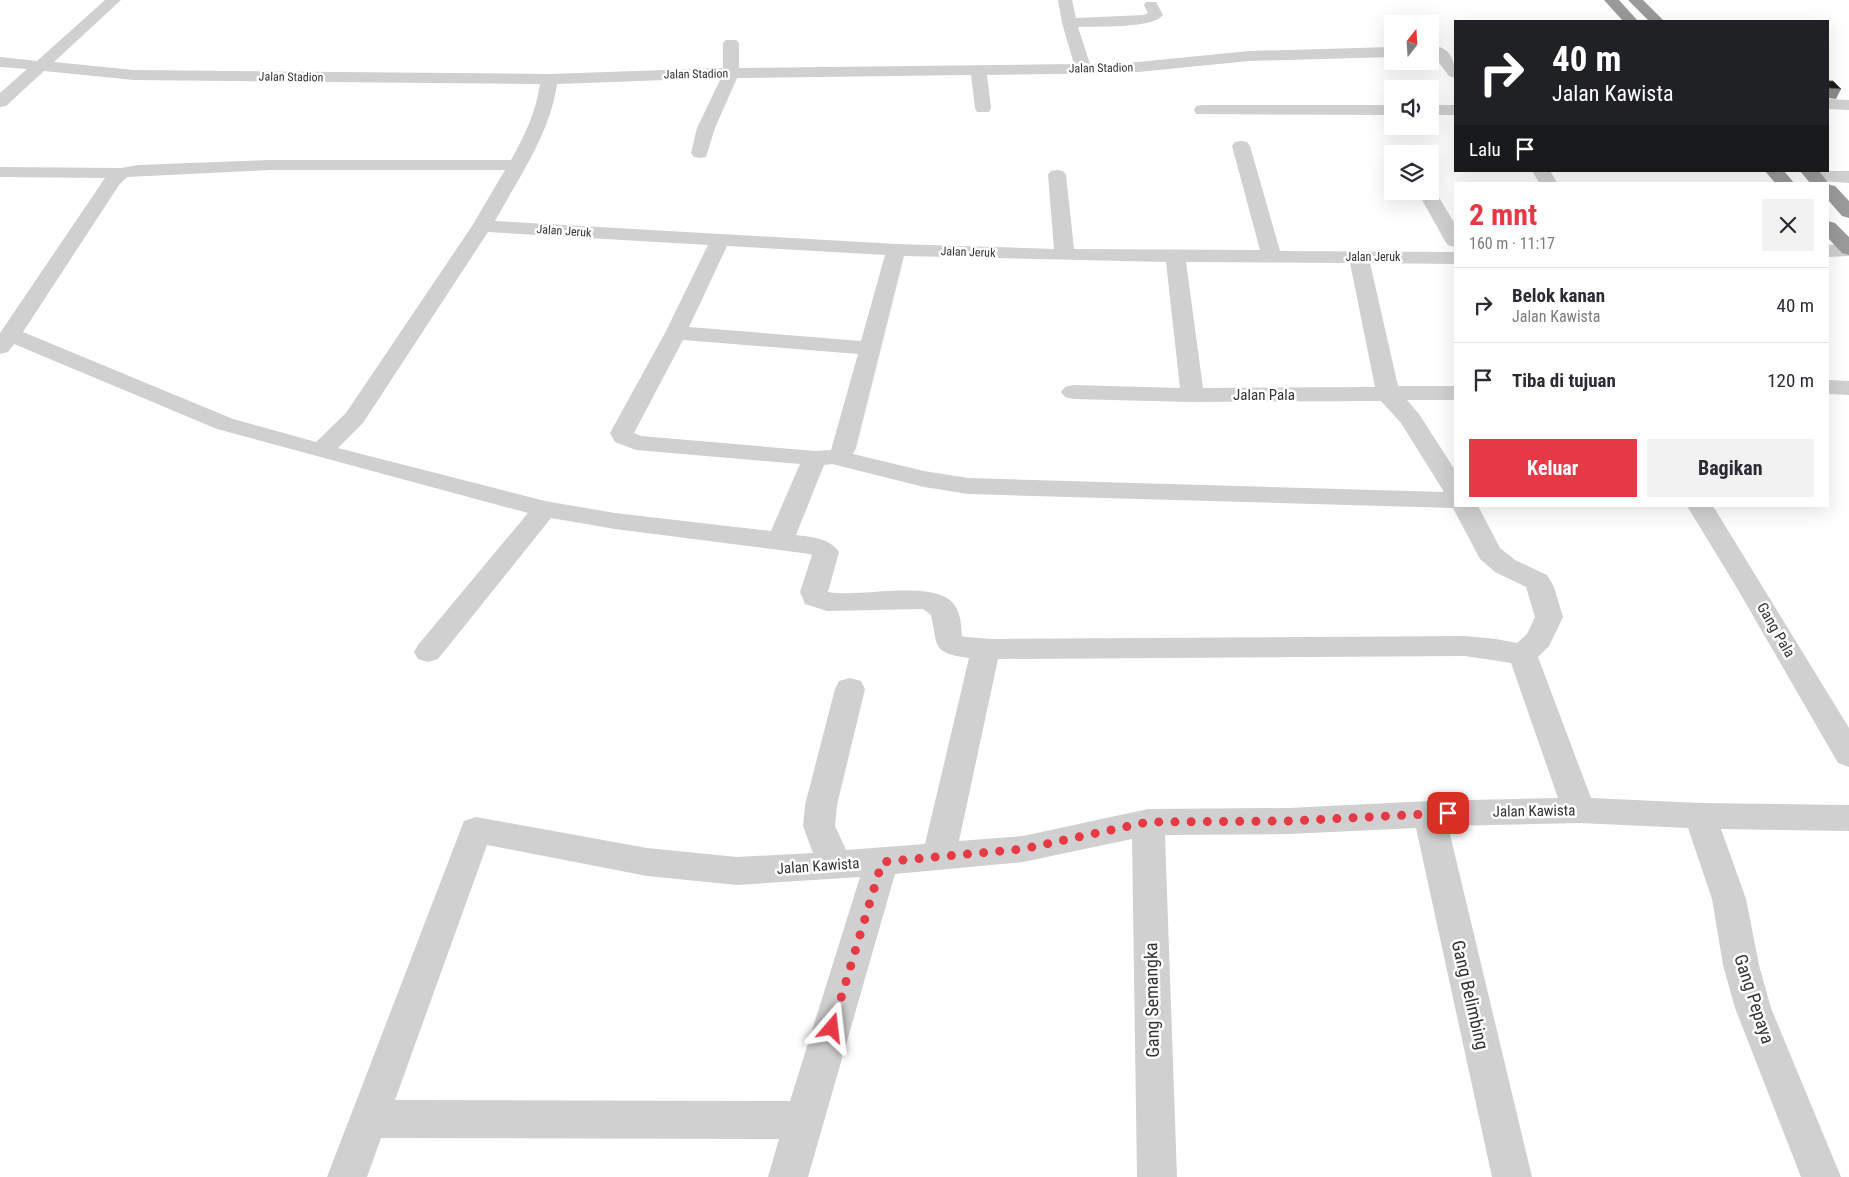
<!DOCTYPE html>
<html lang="id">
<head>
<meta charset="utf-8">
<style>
	:root { --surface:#fff; --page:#f2f2f3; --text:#2b2b33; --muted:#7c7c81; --line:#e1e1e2; --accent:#e63946 }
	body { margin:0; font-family:"Roboto Condensed",sans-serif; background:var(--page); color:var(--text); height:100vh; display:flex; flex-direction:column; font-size:19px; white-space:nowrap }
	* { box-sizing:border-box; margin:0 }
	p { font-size:16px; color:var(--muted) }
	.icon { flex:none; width:28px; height:28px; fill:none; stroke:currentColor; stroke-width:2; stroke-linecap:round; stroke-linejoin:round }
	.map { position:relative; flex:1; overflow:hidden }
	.drawer { position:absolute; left:1454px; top:182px; width:375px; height:325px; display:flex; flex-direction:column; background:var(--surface); border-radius:0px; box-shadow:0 5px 20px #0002 }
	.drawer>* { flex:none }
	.banner { position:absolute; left:1454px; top:20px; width:375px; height:152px; border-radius:0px; box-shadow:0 5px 20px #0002; background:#202124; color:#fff; overflow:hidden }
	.needle { width:32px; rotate:17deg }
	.tools { position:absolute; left:1384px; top:15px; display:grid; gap:10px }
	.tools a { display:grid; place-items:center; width:55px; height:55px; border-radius:0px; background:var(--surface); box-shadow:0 5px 20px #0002; font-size:25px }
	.pin { position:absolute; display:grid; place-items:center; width:42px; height:42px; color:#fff; margin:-21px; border-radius:10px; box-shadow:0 2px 8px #0006 }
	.me { position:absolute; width:55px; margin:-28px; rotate:17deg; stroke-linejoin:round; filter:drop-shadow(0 0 4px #0008) }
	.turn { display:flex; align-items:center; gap:18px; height:105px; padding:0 15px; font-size:22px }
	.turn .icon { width:65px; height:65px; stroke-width:2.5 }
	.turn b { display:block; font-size:35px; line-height:42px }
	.then { display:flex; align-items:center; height:48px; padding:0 15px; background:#0003; gap:10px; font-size:19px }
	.round { display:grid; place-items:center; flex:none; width:52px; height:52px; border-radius:0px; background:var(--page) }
	.head { display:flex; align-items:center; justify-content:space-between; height:85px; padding:0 15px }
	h1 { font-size:30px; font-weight:700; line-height:38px; color:var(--accent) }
	.button { display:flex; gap:10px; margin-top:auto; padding:10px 15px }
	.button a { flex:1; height:58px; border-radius:0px; background:var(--accent); color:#fff; font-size:20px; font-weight:700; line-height:58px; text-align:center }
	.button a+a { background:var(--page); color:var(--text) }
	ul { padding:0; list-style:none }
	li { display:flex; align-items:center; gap:15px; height:75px; padding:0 15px; border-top:1px solid var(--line) }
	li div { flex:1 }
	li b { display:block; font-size:19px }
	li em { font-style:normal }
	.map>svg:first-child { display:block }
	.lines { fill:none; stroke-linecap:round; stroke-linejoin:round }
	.minor { fill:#d0d0d0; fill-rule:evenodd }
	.highway { fill:#9a9a9a; fill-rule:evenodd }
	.wall { fill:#8c8c8c }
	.building { fill:#1a1a1a; stroke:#5f5f5f }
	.route { stroke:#e63946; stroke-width:9; stroke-dasharray:0 16.2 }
	.labels { text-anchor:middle; stroke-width:5; stroke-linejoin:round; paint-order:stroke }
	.far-street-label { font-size:12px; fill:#333; stroke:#fff }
	.street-label { font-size:15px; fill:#333; stroke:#fff }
	.near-street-label { font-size:18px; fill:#333; stroke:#fff }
</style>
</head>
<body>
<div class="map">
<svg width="1849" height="1177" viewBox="0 0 1849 1177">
	<rect width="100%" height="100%" fill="#fff"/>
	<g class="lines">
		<path class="minor" d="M105,0H121L54,62L134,70L549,74L723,68V43L726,40H736L739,43V68L1074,64L1062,23L1058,0H1072L1076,18L1144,15L1148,13L1144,5L1146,2H1156L1163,15C1153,29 1096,26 1078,27L1090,64L1128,63L1249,51L1392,47V57L1249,61L1128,73L987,75L991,108L989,112H977L975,108L971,75L737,78L715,128L706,157L700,158L694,157L691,153L697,128L721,78L557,84C550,134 519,177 495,221L896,244L1054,249L1048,175L1051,171L1057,170L1063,171L1066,175L1074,249L1260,250L1232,146L1235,142L1241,141L1247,142L1250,146L1280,251L1455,252V264L1370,263L1398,386H1455V400H1407L1419,414L1455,470V506H1478L1500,548L1515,560L1547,575L1554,587L1563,617L1549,646L1538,657L1591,798L1700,803L1849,805V831L1721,829L1746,899L1759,965L1771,1008L1841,1177H1801L1735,1008L1723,965L1712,899L1688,828L1579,823L1448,826L1532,1177H1492L1416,828L1289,834L1165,835L1177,1177H1137L1132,839L1023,862L895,874L808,1177H768L779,1139L381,1138L367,1177H327L464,821L476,817L647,848L737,857L813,853L803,826L805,805L835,689L839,681L850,678L861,681L865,689L837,805L835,826L846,850L925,844L969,658C931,653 938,646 931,615L923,609L827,611L805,604L800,592L812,555L810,554L615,529L551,518L438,659L428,662L418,659L414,652L418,645L528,513L217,429L14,344L8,352L0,354V333L105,178L0,177V167L121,168L138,165L270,160H511C525,135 536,112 540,84L134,80L44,71L6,106L0,107V93L27,69L0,67V57L37,61ZM270,170H505L472,226L346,413L316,442L233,419L23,332L119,185L127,177ZM488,232L708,245L665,333L610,433L615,442L636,450L800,464L771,531L615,513L545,501L338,448L363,423ZM727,246L885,255L861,341L689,327ZM904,256L1166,262L1180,388L1073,385L1065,387L1061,392L1065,397L1073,399L1192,402L1381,401L1401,423L1444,492L968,478L924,471L853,454L856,448ZM1186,262L1350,263L1375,387L1203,388ZM683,340L858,354L831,450L815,451L641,436L634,433ZM832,464L924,487L968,494L1453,508L1480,559L1495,572L1526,587L1535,617L1527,634L1517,643L1496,639L1465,636L992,639L966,637L962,636C961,624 961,613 953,603C932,579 857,598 828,592L839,552C830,538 811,537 796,535L824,465ZM1465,656L1511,663L1558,798L1429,801L1289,808L1148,809L1023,836L959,841L998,659ZM487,845L647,876L737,885L860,877L790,1101L395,1100Z
			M1439,47C1453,51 1455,65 1455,78L1449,76L1431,52L1433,49Z
			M1828,99L1849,100V110L1828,109Z
			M1202,105H1392V115L1196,114L1194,110L1196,106Z
			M1430,105H1455V115H1430Z
			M1532,171H1550L1558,184H1540Z
			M1811,171H1849V183L1808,180L1805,176Z
			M1430,186L1435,191L1455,224V247L1448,245L1445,241L1417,191H1430Z
			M1849,244V256L1828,257V245Z
			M1828,380L1849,381V395L1828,394Z
			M1687,506H1713L1849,728V767L1838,763L1737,588Z"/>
		<path class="highway" d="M1604,0H1619L1638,21H1623Z
			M1628,0H1643L1664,21H1649Z
			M1765,171H1784L1795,184H1776Z
			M1800,171H1819L1830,185L1835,186L1849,201V218L1842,216L1828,200V184H1811Z
			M1828,221L1835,223L1849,237V255L1842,253L1828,238Z"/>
	</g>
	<path class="wall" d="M1828,81L1841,89L1836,99L1828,98Z"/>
	<path class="building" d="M1828,81H1833L1841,89L1828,88Z"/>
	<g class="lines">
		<path class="route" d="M832,1028L882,862L1023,849L1148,822L1289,821L1448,813"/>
	</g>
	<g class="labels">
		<g class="far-street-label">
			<text transform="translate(1101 68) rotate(-1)" y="4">Jalan Stadion</text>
			<text transform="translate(696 74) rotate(-1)" y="4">Jalan Stadion</text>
			<text transform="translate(291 77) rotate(1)" y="4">Jalan Stadion</text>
			<text transform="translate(564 231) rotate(4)" y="4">Jalan Jeruk</text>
			<text transform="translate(968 252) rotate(2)" y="4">Jalan Jeruk</text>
			<text x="1373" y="261">Jalan Jeruk</text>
		</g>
		<g class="street-label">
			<text x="1264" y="400">Jalan Pala</text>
			<text transform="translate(1776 630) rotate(60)" y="5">Gang Pala</text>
			<text transform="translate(1534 811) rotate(-1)" y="5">Jalan Kawista</text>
			<text transform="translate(818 866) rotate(-4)" y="5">Jalan Kawista</text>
		</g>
		<g class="near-street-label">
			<text transform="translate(1470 995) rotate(77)" y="6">Gang Belimbing</text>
			<text transform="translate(1754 999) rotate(72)" y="6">Gang Pepaya</text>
			<text transform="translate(1152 1000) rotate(-91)" y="6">Gang Semangka</text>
		</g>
	</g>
</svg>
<div class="tools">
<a><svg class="needle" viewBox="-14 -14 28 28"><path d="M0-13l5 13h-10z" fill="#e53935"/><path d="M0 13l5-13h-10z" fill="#7c7c81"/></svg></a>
<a><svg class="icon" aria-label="sound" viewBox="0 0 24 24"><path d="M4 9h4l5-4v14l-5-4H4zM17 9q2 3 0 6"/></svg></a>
<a><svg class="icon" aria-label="layers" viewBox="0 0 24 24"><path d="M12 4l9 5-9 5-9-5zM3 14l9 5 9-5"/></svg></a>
</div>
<div class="pin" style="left:1448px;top:813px;background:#d93025"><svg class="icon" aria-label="arrive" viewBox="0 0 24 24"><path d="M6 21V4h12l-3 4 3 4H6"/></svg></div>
<svg class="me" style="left:832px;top:1028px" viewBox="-20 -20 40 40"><path d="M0-17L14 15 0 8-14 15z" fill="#e63946" stroke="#fff" stroke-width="4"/></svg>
<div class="banner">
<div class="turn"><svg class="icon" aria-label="right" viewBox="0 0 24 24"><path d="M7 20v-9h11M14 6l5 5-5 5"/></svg><div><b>40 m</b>Jalan Kawista</div></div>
<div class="then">Lalu<svg class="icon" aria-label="arrive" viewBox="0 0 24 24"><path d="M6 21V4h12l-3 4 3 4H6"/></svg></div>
</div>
<section class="drawer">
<div class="head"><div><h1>2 mnt</h1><p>160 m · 11:17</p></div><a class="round"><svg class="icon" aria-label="close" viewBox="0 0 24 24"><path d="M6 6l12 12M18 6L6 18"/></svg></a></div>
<ul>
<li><svg class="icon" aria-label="right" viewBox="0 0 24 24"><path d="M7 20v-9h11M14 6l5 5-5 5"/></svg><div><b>Belok kanan</b><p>Jalan Kawista</p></div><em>40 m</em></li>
<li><svg class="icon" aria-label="arrive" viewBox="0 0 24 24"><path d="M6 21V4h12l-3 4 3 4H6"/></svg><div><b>Tiba di tujuan</b></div><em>120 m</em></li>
</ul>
<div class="button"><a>Keluar</a><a>Bagikan</a></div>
</section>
</div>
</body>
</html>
